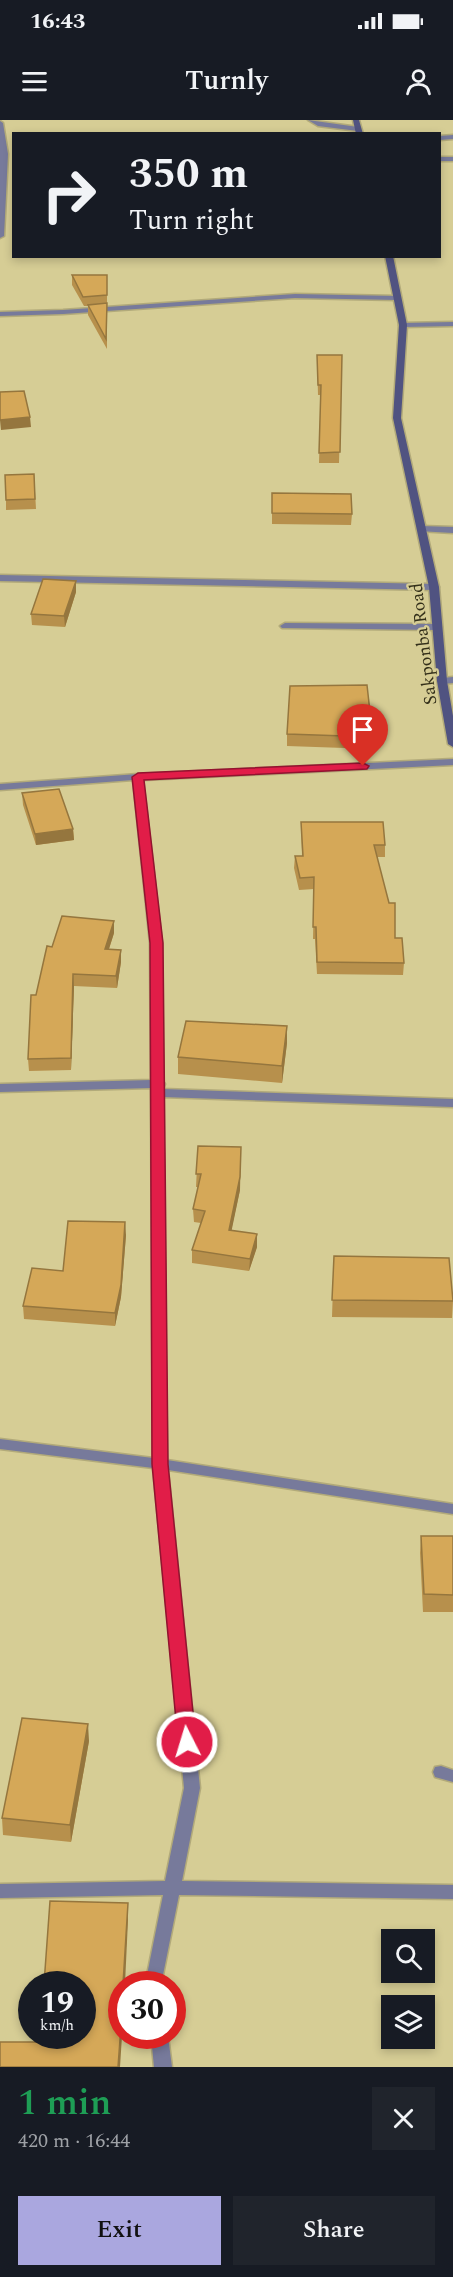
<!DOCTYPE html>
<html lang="en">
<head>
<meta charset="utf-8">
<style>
	:root { --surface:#171b24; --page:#20242c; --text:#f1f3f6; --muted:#9ea1a6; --accent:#aaa7df }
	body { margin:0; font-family:Spectral,serif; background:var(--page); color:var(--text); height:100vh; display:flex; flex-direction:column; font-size:22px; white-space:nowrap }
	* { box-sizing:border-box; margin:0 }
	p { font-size:20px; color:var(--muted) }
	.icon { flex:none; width:33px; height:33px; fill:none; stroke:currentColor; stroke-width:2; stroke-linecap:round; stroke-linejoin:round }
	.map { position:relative; height:1947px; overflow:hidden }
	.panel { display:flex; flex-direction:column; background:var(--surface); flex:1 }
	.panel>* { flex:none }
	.top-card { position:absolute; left:12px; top:12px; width:429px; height:126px; border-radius:0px; box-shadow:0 3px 9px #0003; background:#171b24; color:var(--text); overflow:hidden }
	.controls { position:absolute; left:381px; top:1809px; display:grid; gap:12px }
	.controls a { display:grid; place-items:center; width:54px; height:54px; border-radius:0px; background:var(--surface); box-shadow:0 3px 9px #0003; font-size:30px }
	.speed { position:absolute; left:18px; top:1851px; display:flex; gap:12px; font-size:30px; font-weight:700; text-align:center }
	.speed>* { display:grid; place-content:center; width:78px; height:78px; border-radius:50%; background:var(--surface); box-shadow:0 3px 9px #0003; line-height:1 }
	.speed small { font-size:15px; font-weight:400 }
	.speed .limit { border:9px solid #d22; background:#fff; color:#111 }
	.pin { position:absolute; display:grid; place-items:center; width:51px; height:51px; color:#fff; margin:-62px -26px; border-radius:50% 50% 50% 0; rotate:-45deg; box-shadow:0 0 6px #0007 }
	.pin .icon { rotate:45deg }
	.me { position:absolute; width:66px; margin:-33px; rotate:355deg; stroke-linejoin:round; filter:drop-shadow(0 0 4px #0008) }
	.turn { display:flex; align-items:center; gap:21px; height:126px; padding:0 18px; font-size:27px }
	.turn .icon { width:78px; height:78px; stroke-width:2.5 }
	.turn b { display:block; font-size:42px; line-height:51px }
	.round { display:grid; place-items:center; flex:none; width:63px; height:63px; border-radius:0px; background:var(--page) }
	.summary { display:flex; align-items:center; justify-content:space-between; height:102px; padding:0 18px }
	h1 { font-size:36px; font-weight:600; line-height:45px; color:#1e9e55 }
	.cta { display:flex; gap:12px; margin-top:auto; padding:12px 18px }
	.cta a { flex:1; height:69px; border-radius:0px; background:var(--accent); color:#111; font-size:24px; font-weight:600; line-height:69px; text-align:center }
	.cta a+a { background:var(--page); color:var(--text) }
	.status { display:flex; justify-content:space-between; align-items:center; height:42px; padding:0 30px; background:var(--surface); direction:ltr }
	.status svg { height:16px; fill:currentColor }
	header { display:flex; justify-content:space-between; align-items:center; height:78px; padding:0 18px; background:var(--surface); font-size:27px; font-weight:600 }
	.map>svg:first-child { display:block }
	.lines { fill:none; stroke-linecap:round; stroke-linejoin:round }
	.lane-casing { stroke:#b2aa7a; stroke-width:3 }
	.street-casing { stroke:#b2aa7a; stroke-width:3 }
	.secondary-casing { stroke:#b2aa7a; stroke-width:3 }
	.lane { fill:#777a9b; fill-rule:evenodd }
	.street { fill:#777a9b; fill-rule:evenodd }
	.secondary { fill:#505381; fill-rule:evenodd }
	.wall { fill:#b7904c }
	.shaded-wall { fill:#95763e }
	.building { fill:#d5a858; stroke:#95763e; stroke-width:1.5 }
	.route { fill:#e11d48; stroke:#92132f; stroke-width:1.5 }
	.labels { text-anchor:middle; stroke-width:4.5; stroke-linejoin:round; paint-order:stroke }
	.far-street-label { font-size:18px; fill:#34301a; stroke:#d6cd95 }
</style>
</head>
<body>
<div class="status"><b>16:43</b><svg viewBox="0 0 49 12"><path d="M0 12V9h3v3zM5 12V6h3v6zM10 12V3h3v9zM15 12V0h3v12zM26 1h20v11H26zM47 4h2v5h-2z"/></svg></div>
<header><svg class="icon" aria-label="menu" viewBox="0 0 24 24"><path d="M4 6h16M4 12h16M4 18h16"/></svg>Turnly<svg class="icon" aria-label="person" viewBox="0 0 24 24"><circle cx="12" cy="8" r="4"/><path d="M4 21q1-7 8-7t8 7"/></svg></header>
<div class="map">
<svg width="453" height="1947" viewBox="0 0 453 1947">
	<rect width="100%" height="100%" fill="#d6cd95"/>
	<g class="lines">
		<defs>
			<path id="lane" d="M308,0L358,7L361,9L358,11L318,6Z
				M440,37H453V41H440Z
				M285,503L437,504L442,507L437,510L282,508L280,506Z
				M441,1646L453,1650V1662L435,1657L433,1652L435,1647Z"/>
			<path id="street" d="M0,1L3,3L8,34L4,116L0,118Z
				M453,15V19L440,20V16Z
				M295,174L397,176L401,178L397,180L295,178L63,194L0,196V192L63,190Z
				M453,202V206L403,207L399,205L403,203Z
				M421,406L453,407V413L418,411L417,409Z
				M0,455L434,464L439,467L434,470L0,461Z
				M453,557V563L442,564L437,561L442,558Z
				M453,639V645L143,660L162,823L163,961L165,964L163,969L453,979V987L163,977L167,1340L453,1384V1394L168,1350L200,1668L182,1761L453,1765V1779L179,1775L163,1855L164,1864H148L147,1855L163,1775L0,1778V1764L165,1761L184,1668L153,1348L0,1329V1319L153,1338L151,968L0,972V964L151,960L150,823L133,660L0,670V664L138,654Z
				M151,1916H168L172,1947H154Z"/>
			<path id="secondary" d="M353,0H359L363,14H356Z
				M385,136H393L407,205L401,298L439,467L447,561L453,596V627L448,624L437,561L429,467L393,298L399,205Z"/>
		</defs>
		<use href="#lane" class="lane-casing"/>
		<use href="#street" class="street-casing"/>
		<use href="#secondary" class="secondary-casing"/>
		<use href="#lane" class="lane"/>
		<use href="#street" class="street"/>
		<use href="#secondary" class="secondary"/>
	</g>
	<path class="wall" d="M72,155L107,164V229L88,195V186H84L72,165Z
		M317,235H342L339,343H319L321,275H318Z
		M34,354L36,389L6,390V380Z
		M272,373L352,394L351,405L272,404Z
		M76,461V472L65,507L32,505L31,494Z
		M370,592H374L373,629L287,626V614Z
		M22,673L73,709L74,720L36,725L23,685Z
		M301,702L385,725V737H377L395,818L404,843L403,855L317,854L315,819H313L314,769L299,770L294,748L295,736H302Z
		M114,813L109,829L121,830V842L117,868L74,866L71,950L29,951L28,939L36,875L52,827Z
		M287,923L282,963L178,954V937Z
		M198,1026L240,1070L231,1111L257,1114V1127L249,1151L192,1143V1130L201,1103L194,1102L193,1089L198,1067H196Z
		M126,1115L121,1177L115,1206L24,1199L23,1186L63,1151Z
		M334,1136L453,1181L452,1198L332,1197Z
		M421,1416H453V1492H423L420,1433Z
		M89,1621L71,1722L3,1715L2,1698Z"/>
	<path class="shaded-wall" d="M30,297L31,307L1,310L0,300Z
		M76,461V472L65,507L64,496Z
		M73,709L74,720L36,725L35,714Z
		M114,801V813L105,841V829Z
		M121,830V842L117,868L116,856Z
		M73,854L74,866L71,950V938Z
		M287,906V923L282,963V946Z
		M241,1027L240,1070L229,1123V1110Z
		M125,1102L126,1115L121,1177L115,1206V1193Z
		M257,1114V1127L249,1151L250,1139Z
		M88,1604L89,1621L71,1722L70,1705Z
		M128,1783V1800L125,1864H123Z
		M122,1892V1916L120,1947H118Z"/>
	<path class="building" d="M72,155H107V175L83,177Z
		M107,183L106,219L88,185Z
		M317,235H342L340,332L319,333L321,265H318Z
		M24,271L30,297L0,300V272Z
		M34,354L35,379L6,380L5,355Z
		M272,373L351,374L352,394L272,393Z
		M43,459L76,461L64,496L31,494Z
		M367,565L370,592H374V617L287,614L290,566Z
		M59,669L73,709L35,714L22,673Z
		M301,702H383L385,725H374L389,783H395V818H402L404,843L317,842L316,807H313L314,757L300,758L295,736H303Z
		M62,796L114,801L105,829L121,830L116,856L73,854L71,938L28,939L31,875H36L47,826L52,827Z
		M186,901L287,906L282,946L178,937Z
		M198,1026L241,1027L240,1057L229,1110L257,1114L250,1139L192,1130L205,1091L193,1089L201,1054H196Z
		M68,1101L125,1102L121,1165L115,1193L23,1186L32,1148L63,1151Z
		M334,1136L449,1138L453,1181L332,1180Z
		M421,1416H453V1475L424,1474Z
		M22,1598L88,1604L70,1705L2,1698Z
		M50,1781L128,1783L123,1864H122V1892L118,1947H0V1922H40V1916H82V1864H44Z"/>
	<path class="route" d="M363,643L369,646L367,649L144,660L163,823L168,1344L196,1622L193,1627L187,1629L181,1627L178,1622L152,1344L150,823L132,657L138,653Z"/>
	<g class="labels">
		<g class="far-street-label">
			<text transform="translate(423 524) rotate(-97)" y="6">Sakponba Road</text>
		</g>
	</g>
</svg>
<div class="controls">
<a><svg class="icon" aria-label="search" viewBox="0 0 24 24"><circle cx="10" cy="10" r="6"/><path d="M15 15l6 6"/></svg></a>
<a><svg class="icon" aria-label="layers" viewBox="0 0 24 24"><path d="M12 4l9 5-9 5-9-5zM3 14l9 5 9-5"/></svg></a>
</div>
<div class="speed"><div>19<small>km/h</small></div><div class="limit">30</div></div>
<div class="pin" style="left:363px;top:646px;background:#d93025"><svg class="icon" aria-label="arrive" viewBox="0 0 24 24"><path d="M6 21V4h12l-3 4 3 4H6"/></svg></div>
<svg class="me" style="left:187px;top:1622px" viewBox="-20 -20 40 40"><circle r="17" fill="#e11d48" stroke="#fff" stroke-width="3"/><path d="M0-11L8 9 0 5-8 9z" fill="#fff"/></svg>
<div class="top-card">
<div class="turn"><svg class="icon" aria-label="right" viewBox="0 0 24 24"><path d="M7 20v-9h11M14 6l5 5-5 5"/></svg><div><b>350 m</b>Turn right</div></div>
</div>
</div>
<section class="panel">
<div class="summary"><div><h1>1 min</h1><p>420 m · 16:44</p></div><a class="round"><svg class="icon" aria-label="close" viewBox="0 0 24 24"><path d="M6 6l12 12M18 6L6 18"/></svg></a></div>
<div class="cta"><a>Exit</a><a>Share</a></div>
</section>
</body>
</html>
